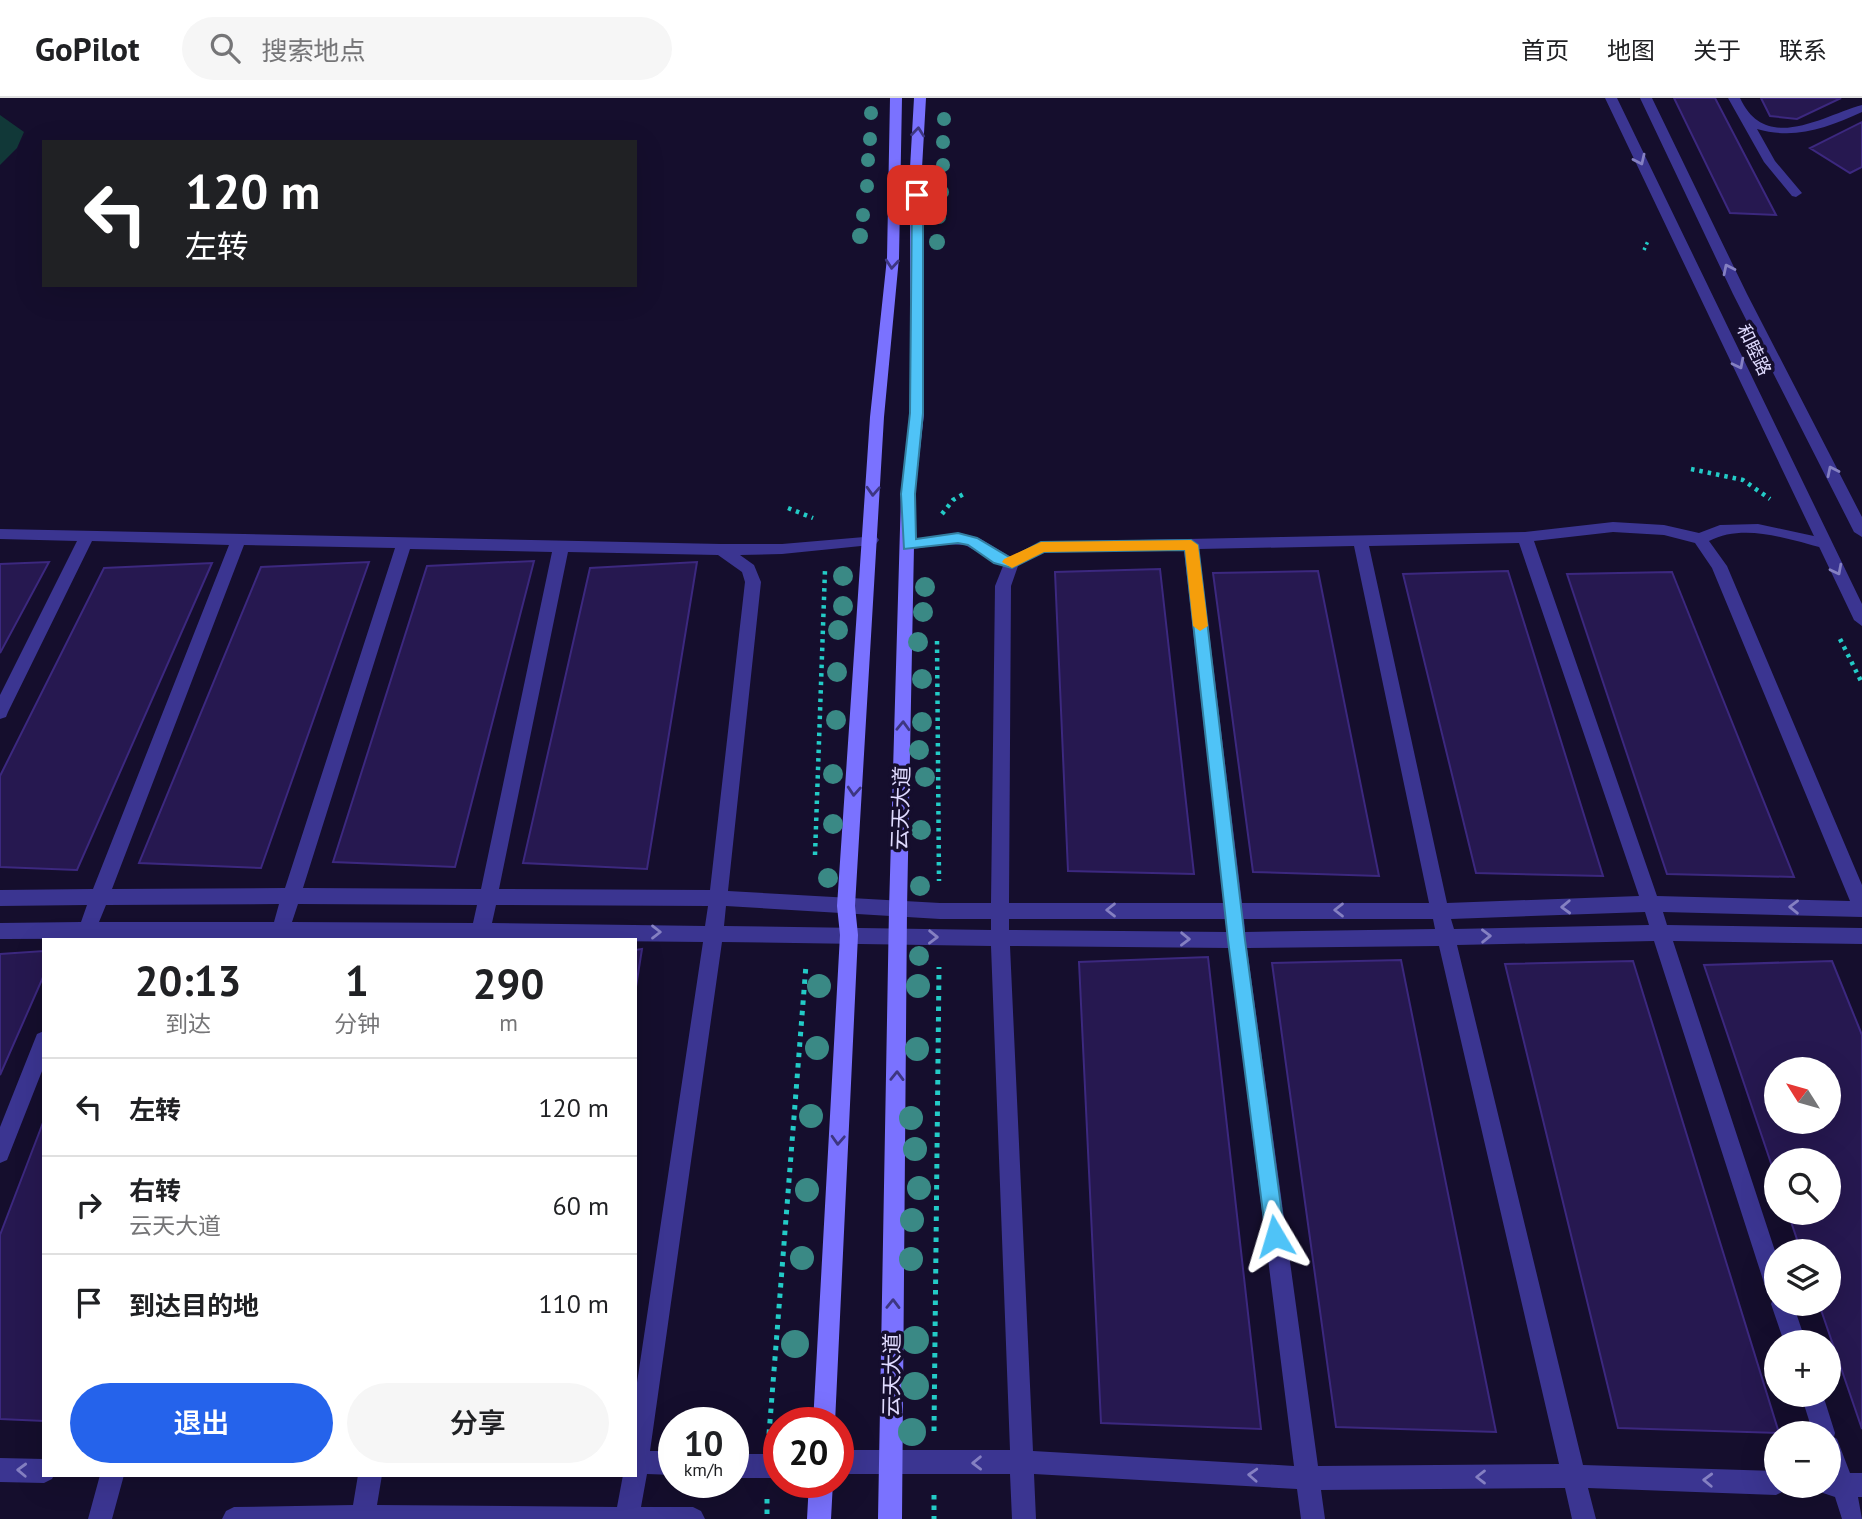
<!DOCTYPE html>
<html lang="zh">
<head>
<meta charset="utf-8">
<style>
	:root { --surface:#fff; --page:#f6f6f6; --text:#202124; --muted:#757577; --line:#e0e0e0; --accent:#2563eb }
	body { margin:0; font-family:"PT Sans","Noto Sans SC",sans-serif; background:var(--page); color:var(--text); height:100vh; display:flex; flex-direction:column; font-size:26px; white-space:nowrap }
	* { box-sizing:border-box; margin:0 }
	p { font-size:23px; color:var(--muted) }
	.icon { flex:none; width:38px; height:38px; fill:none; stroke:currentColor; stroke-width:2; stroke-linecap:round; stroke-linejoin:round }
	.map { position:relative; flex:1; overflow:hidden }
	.details { position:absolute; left:42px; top:840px; width:595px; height:539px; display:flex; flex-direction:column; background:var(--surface); border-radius:0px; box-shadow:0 7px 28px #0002 }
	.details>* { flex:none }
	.guide { position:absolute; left:42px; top:42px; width:595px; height:147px; border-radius:0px; box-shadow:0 7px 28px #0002; background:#202124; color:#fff; overflow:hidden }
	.needle { width:46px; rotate:307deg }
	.controls { position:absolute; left:1764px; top:959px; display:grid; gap:14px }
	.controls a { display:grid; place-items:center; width:77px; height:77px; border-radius:50%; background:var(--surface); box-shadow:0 7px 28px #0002; font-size:35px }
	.speed { position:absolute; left:658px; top:1309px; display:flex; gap:14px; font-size:35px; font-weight:700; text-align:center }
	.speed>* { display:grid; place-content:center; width:91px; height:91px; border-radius:50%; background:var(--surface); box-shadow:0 7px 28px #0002; line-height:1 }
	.speed small { font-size:18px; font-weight:400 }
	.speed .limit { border:10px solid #d22; background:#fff; color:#111 }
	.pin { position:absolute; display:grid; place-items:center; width:60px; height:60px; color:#fff; margin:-30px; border-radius:14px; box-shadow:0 4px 10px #0006 }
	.me { position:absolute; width:77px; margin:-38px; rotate:353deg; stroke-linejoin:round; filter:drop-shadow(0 0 5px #0008) }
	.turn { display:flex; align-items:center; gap:24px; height:147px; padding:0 28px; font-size:32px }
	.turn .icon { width:91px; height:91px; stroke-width:2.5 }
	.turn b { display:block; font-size:49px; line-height:60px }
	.eta { display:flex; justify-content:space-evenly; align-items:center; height:119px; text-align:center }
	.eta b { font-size:42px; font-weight:600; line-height:49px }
	.action { display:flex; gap:14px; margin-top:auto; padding:14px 28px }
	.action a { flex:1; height:80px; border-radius:42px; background:var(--accent); color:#fff; font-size:28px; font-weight:600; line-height:80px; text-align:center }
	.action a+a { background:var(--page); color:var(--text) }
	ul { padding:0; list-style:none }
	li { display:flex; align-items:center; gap:21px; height:98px; padding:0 28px; border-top:2px solid var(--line) }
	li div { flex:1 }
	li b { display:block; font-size:26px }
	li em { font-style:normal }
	header { display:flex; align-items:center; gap:42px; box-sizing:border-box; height:98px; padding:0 35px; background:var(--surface); border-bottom:2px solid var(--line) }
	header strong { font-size:33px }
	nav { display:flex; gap:38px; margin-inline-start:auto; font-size:24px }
	.search { width:490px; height:63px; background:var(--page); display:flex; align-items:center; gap:18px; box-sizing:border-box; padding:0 24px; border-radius:38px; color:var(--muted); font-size:26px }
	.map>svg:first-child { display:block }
	.green { fill:#113838 }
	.building { fill:#261850; stroke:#3c287f; stroke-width:2; fill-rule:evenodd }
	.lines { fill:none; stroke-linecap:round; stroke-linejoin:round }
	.path-far2 { stroke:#23cbc7; stroke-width:3.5; stroke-dasharray:2.5 3.5; stroke-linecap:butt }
	.path-far1 { stroke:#23cbc7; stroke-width:4.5; stroke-dasharray:3.5 5; stroke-linecap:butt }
	.path { stroke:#23cbc7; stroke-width:5; stroke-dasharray:4.5 6; stroke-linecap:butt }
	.service { fill:#3b3591; fill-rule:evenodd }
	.tertiary { fill:#3b3591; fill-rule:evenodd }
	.secondary { fill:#7a72ff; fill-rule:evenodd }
	.tree { fill:#3a8985 }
	.oneway { stroke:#3d3681 }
	.oneway2 { stroke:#8580c2 }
	.route { fill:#4fc3f7; stroke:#337fa1; stroke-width:2 }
	.slow { fill:#f59e0b }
	.labels { text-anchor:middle; stroke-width:7; stroke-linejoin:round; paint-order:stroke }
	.far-street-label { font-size:18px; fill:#e0dbff; stroke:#150e2d }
	.street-label { font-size:21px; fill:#e0dbff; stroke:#150e2d }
</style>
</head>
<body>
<header>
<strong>GoPilot</strong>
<div class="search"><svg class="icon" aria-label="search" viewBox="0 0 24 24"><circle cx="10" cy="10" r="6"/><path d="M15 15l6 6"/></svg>搜索地点</div>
<nav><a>首页</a><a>地图</a><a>关于</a><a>联系</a></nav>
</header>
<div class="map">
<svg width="1862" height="1421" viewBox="0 0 1862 1421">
	<rect width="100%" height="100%" fill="#150e2d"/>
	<path class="green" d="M0,17L24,34L17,50L0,67Z"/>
	<path class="building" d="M1674,0H1715L1776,117L1730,115Z
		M1761,0H1841L1797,21L1770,18Z
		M1862,24V69L1850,75L1810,50Z
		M534,463L455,769L333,764L427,468Z
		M49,464L0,555V466Z
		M369,464L261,770L139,765L261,469Z
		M697,464L647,771L523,765L590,470Z
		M212,465L77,772L0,769V678L104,470Z
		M1160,471L1194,776L1068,773L1055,474Z
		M1318,473L1379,778L1253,774L1213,475Z
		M1508,473L1603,778L1476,775L1403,476Z
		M1672,474L1794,779L1667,776L1567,476Z
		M642,851L635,895V852Z
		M44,853V877L0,977V856Z
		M1208,859L1261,1331L1101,1325L1079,864Z
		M1401,862L1496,1334L1336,1329L1272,865Z
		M1633,863L1779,1335L1618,1330L1505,866Z
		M1832,863L1862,937V1331L1819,1206H1829V1153H1801L1788,1115H1829V1062H1776V1080L1704,867ZM1776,971H1829V1024H1776Z
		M44,1022V1323L0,1321V1137Z"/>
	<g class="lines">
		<path class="path-far2" d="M1644,152L1648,143"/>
		<path class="path-far1" d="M1691,371L1743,382L1770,401
			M788,410L813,420
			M942,416L953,402L967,394
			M1840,541L1862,585
			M937,543L939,783
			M815,757L825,472"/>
		<path class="path" d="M934,1333L939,869
			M769,1336L806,867
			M934,1397V1421
			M767,1401V1421"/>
		<path class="service" d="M1728,0H1740C1766,56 1822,18 1862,7V14C1827,30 1795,42 1757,31L1775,63L1802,95L1796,99L1792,98L1764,64Z
			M1613,424L1664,427L1699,435L1720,427L1758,426L1823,440L1831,445L1823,450C1788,441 1744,425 1709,443L1727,468L1862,787V819L1663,814L1667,827L1862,830V846L1673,843L1776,1156V1206H1793L1806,1244H1784L1771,1206L1774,1198L1768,1196L1765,1188L1654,843L1457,847L1583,1367L1776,1373V1388H1787L1784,1393L1776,1397L1588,1390L1596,1421H1572L1565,1390L1321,1392L1325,1421H1301L1297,1391L1034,1376L1036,1421H1012L1010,1376H838V1352H1010L991,848L722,844L650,1353H674V1377L647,1376L641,1409H693L701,1413L705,1421H222L226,1413L234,1409L353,1407L358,1377H382L377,1407L617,1409L623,1377H635V1298L703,844L309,840L0,841V825L81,824L87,807L0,808V792L93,791L229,447L92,443L8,614L6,619L0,621V597L77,443L0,441V431L721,446H782L876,438L879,442L876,446L871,447L782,456L740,457L754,467L761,484L728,793L940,805H991L995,488L1003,468L965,447L942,446L909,452L901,447L904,443L959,435L979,440L1011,459L1041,444L1525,434ZM1613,434L1664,437L1695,445L1712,470L1850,803L1657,798L1534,443ZM1519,445L1639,798L1447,805L1369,448ZM244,447L395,450L285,790L112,791ZM1354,448L1429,805H1242L1199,451ZM410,451L552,454L481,791L303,790ZM1184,452L1224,805H1009L1011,488L1018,468L1044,454ZM568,454L718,457L742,474L745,484L710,792L499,791ZM279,806L274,824H99L106,807ZM298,806L477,807L473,825L292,824ZM496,807L708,808L705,828L492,825ZM726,808L940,821H991V832L724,828ZM1645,814L1649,827L1454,831L1451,821ZM1009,821H1225L1227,834L1009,832ZM1244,821H1433L1435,831L1245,834ZM1010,848L1229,850L1294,1368L1033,1353ZM1439,848L1559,1366L1318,1368L1247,850Z
			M44,933V968L7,1062L0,1065V1029L37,936Z
			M1801,1297H1823L1835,1335L1834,1339L1837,1341L1850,1375H1862V1399H1858L1862,1421H1842L1835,1399L1823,1395L1820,1388H1829V1335H1813Z
			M733,1356H779V1380H733Z
			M0,1360L44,1361V1377H54L52,1381L44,1385L0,1384Z
			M100,1377H124L112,1421H88Z"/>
		<path class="tertiary" d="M1605,0H1617L1862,506V528L1854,522Z
			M1640,0H1652L1747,196L1862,419V439L1854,434L1733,196Z"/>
		<path class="secondary" d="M890,0H902L899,160L884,319L855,808L858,837L835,1325H813L840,837L837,808L870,319L887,160Z
			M914,0H926L922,70L924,315L915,396L907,811L902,1421H878L889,811L901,396L910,315V70Z
			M809,1384H833L831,1421H807Z"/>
	</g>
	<g class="tree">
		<circle cx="871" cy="15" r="7"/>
		<circle cx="944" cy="21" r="7"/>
		<circle cx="870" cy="41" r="7"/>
		<circle cx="943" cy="44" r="7"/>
		<circle cx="868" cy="62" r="7"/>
		<circle cx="943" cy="67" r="7"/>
		<circle cx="867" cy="88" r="7"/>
		<circle cx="942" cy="94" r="7"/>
		<circle cx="863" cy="117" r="7"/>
		<circle cx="939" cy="119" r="7"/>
		<circle cx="860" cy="138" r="8"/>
		<circle cx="937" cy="144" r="8"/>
		<circle cx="843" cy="478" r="10"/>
		<circle cx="925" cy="489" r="10"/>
		<circle cx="843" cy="508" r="10"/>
		<circle cx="923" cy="514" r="10"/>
		<circle cx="838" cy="532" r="10"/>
		<circle cx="918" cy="544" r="10"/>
		<circle cx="837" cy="574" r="10"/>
		<circle cx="922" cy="581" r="10"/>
		<circle cx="836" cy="622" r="10"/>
		<circle cx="922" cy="624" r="10"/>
		<circle cx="919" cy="652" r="10"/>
		<circle cx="833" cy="676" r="10"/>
		<circle cx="925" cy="679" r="10"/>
		<circle cx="833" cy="726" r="10"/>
		<circle cx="921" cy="732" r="10"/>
		<circle cx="828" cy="780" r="10"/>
		<circle cx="920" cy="788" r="10"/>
		<circle cx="919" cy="858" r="10"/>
		<circle cx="819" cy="888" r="12"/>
		<circle cx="918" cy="888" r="12"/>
		<circle cx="817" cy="950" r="12"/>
		<circle cx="917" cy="951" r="12"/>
		<circle cx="811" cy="1018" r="12"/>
		<circle cx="911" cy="1020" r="12"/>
		<circle cx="915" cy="1051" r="12"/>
		<circle cx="919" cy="1090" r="12"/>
		<circle cx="807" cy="1092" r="12"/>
		<circle cx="912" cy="1122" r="12"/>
		<circle cx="802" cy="1160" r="12"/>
		<circle cx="911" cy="1161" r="12"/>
		<circle cx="915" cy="1242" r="14"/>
		<circle cx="795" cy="1246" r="14"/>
		<circle cx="915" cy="1288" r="14"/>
		<circle cx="912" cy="1334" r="14"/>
	</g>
	<defs><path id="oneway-chevron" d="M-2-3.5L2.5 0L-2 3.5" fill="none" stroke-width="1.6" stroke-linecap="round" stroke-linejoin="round" transform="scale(1.75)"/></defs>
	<g class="oneway">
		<use href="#oneway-chevron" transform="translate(918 34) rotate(-84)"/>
		<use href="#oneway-chevron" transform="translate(892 166) rotate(95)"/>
		<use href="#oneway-chevron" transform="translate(873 393) rotate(93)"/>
		<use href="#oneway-chevron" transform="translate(903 628) rotate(-88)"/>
		<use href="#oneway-chevron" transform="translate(854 693) rotate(94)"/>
		<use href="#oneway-chevron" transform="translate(897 978) rotate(-89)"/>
		<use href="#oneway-chevron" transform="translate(838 1042) rotate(93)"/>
		<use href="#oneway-chevron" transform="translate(893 1206) rotate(-89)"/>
	</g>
	<g class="oneway2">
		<use href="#oneway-chevron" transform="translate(1640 62) rotate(65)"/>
		<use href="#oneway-chevron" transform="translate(1728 171) rotate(-116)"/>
		<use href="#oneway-chevron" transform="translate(1739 266) rotate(63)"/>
		<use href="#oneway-chevron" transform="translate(1832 373) rotate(-116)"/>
		<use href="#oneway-chevron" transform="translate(1837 472) rotate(63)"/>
		<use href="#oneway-chevron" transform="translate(1566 809) rotate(178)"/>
		<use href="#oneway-chevron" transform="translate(1794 809) rotate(-179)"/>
		<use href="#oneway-chevron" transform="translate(1111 812) rotate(180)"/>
		<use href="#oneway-chevron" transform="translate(1339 812) rotate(-180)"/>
		<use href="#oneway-chevron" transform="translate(656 834)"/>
		<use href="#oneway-chevron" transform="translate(1486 838) rotate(-1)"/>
		<use href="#oneway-chevron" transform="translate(933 839) rotate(1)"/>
		<use href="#oneway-chevron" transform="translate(1185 841) rotate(1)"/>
		<use href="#oneway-chevron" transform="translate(977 1365) rotate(179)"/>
		<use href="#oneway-chevron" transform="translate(22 1372) rotate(-178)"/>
		<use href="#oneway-chevron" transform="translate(1253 1377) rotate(-177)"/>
		<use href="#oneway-chevron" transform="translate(1481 1379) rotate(180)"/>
		<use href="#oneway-chevron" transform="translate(1708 1382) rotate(-178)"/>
	</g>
	<path class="route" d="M917,93L923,97V315L915,396L916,441L958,435L977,440L1011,460L1041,444L1191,442L1198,447L1245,842L1285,1138L1282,1145L1275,1147L1268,1145L1266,1138L1228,842L1185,452L1044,454L1012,470L994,465L968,447L958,445L904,451L901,396L910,315L912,97Z"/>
	<path class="slow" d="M1191,442L1198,447L1208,528L1200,533L1193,528L1185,452L1044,454L1012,470L1002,464L1004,461L1041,444Z"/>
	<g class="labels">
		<g class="far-street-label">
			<text transform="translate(1754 252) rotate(64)" y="6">和睦路</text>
		</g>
		<g class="street-label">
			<text transform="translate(901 710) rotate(-88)" y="7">云天大道</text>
			<text transform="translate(892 1277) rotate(-89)" y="7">云天大道</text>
		</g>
	</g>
</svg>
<div class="controls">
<a><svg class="needle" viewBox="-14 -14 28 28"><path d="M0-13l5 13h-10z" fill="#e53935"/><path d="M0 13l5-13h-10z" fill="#757577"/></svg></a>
<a><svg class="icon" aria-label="search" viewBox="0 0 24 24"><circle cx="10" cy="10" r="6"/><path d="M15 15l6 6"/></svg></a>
<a><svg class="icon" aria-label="layers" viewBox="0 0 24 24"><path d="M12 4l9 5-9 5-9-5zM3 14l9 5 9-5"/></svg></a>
<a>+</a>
<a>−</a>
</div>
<div class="speed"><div>10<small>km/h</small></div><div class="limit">20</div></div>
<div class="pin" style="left:917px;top:97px;background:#d93025"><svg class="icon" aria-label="arrive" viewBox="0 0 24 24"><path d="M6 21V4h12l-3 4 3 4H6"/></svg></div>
<svg class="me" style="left:1275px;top:1138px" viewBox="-20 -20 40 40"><path d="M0-17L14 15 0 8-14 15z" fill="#4fc3f7" stroke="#fff" stroke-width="4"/></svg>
<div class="guide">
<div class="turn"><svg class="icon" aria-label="left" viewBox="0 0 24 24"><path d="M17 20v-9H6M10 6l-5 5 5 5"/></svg><div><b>120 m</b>左转</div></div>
</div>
<section class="details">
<div class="eta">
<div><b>20:13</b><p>到达</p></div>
<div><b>1</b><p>分钟</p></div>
<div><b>290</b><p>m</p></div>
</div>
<ul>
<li><svg class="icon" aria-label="left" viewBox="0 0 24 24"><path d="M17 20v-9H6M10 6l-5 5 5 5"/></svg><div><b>左转</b></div><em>120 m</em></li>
<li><svg class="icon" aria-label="right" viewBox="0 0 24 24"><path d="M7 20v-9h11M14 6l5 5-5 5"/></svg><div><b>右转</b><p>云天大道</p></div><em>60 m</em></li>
<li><svg class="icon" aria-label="arrive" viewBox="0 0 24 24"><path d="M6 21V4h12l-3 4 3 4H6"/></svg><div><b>到达目的地</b></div><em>110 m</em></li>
</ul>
<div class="action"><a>退出</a><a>分享</a></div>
</section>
</div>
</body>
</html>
